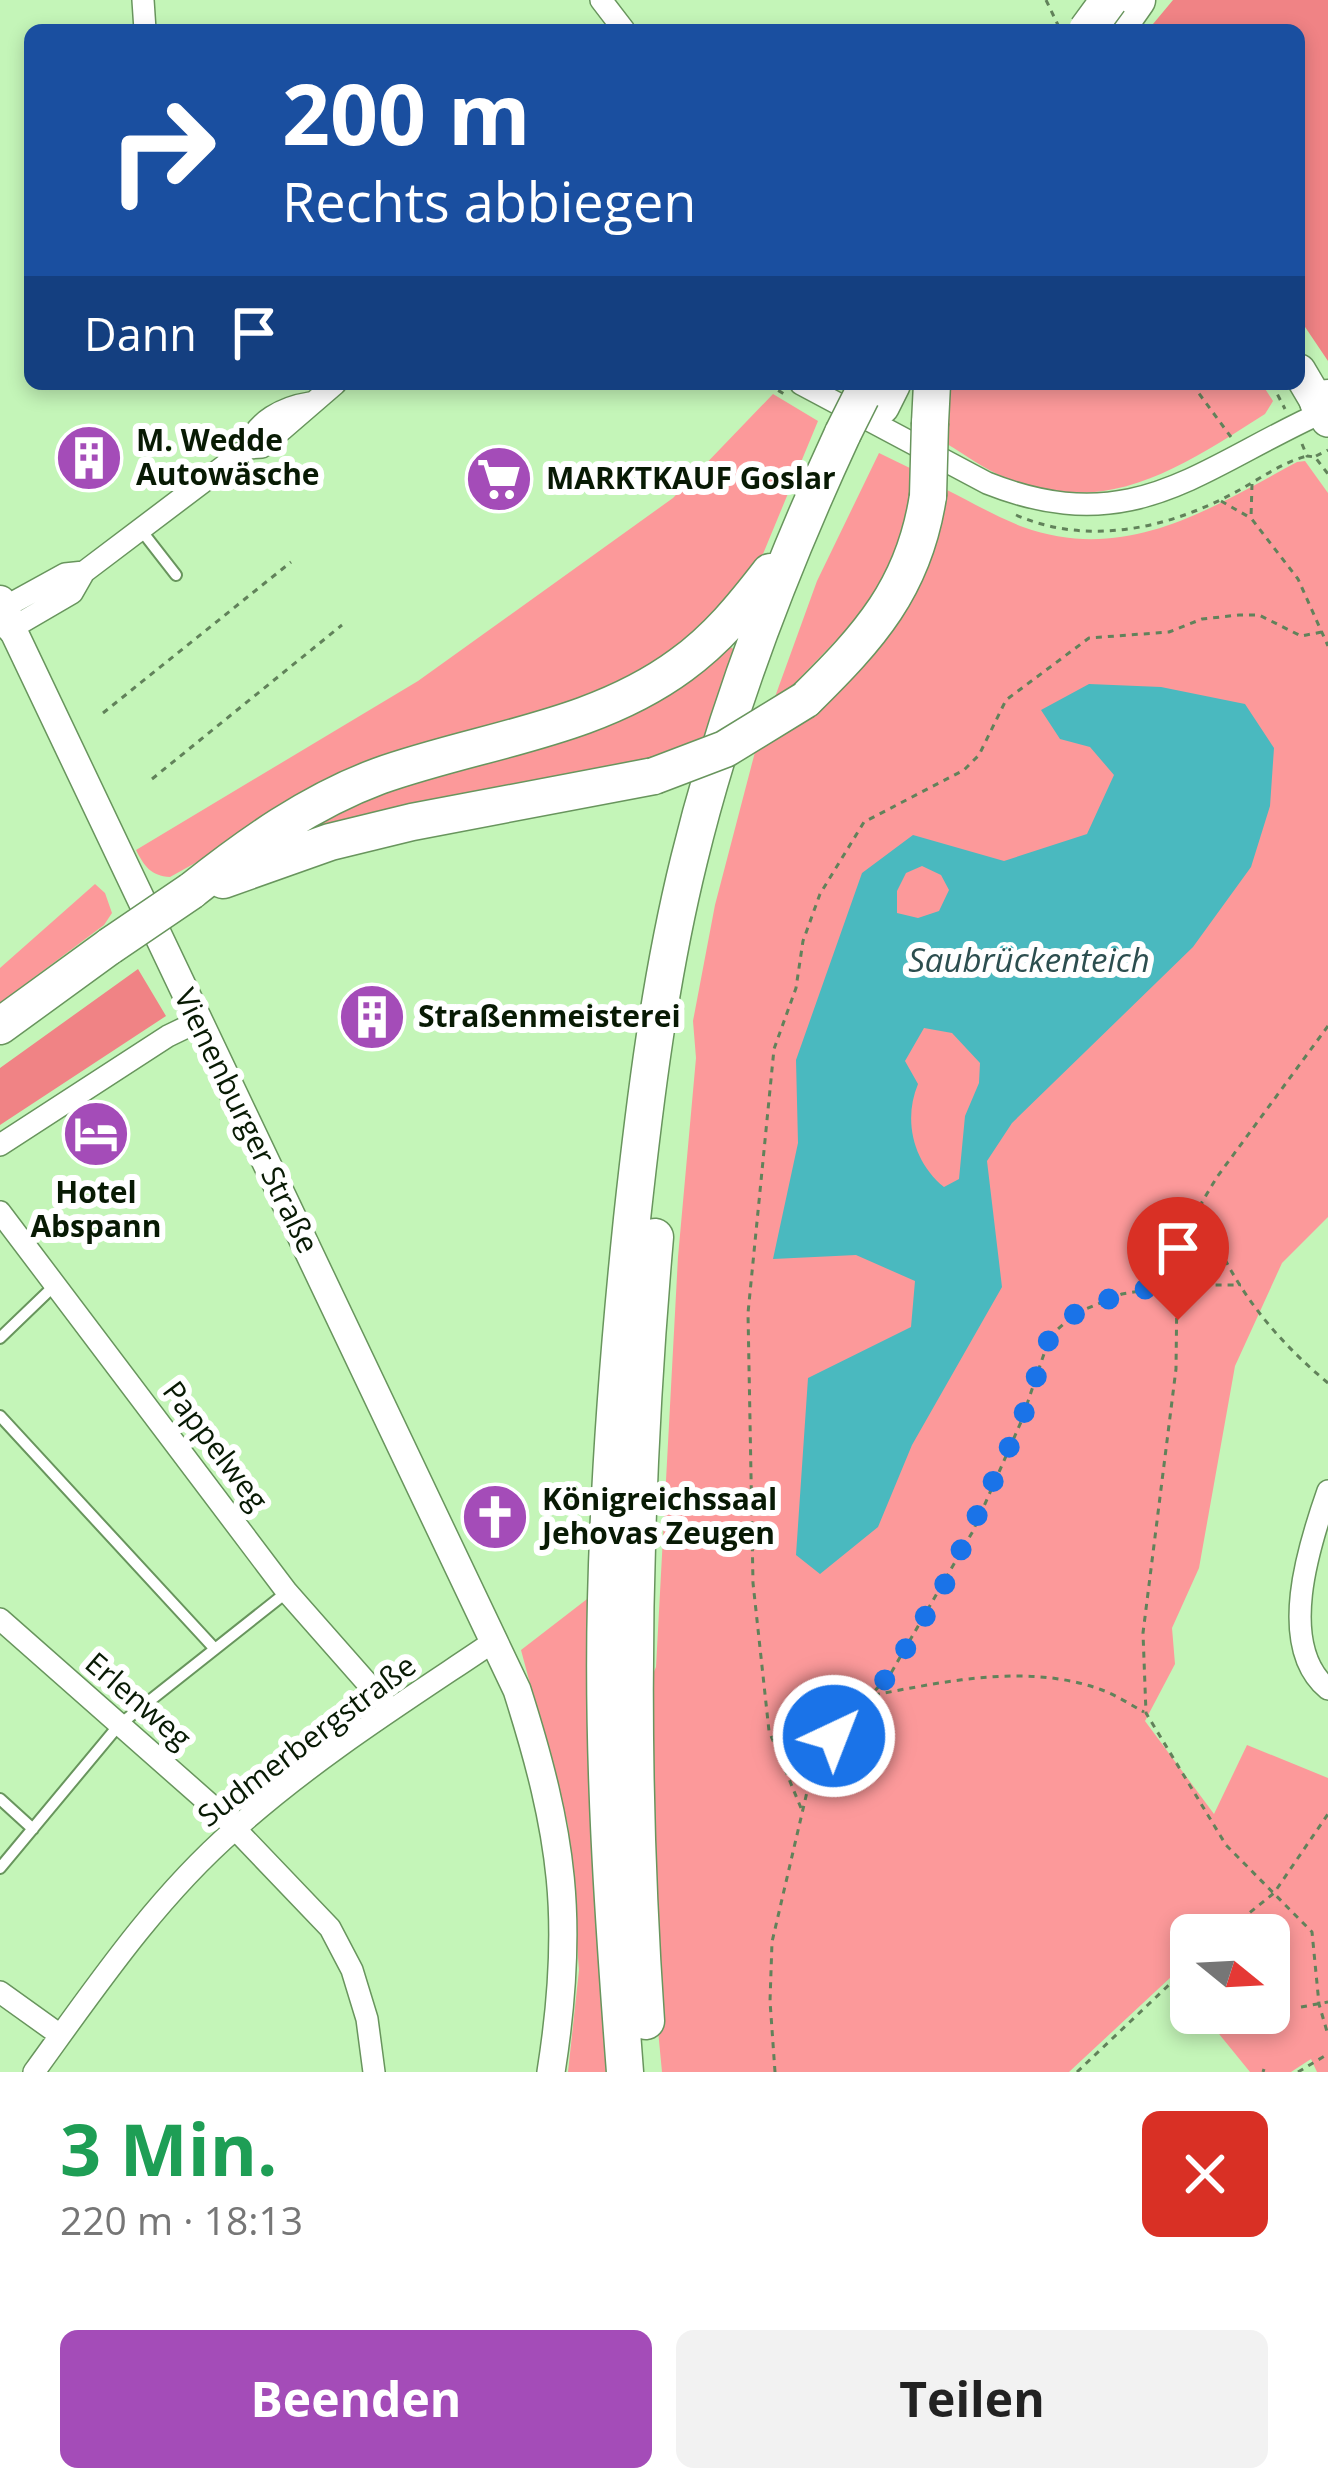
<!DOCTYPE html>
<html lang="de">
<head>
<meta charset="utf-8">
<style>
	:root { --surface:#fff; --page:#f2f2f2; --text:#222; --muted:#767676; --accent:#a44cb8 }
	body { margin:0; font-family:"Open Sans",sans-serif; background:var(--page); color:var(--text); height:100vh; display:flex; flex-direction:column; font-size:45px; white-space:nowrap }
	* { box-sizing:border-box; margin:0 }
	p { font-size:39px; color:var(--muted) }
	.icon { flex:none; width:66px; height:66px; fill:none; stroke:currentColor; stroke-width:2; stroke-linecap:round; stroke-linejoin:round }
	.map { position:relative; height:2072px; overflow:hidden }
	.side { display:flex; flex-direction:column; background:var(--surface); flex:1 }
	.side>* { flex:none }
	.banner { position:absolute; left:24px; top:24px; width:1281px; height:366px; border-radius:18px; box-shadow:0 6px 18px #0003; background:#1a4fa0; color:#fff; overflow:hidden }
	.needle { width:78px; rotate:108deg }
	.controls { position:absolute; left:1170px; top:1914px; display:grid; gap:24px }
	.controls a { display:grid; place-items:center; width:120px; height:120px; border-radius:18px; background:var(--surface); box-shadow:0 6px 18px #0003; font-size:60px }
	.pin { position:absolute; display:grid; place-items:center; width:102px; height:102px; color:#fff; margin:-123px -51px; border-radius:50% 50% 50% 0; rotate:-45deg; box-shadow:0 0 12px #0007 }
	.pin .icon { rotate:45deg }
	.me { position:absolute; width:132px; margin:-66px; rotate:43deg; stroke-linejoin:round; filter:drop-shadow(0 0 9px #0008) }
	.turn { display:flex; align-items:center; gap:42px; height:252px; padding:0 60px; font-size:54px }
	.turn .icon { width:156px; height:156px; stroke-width:2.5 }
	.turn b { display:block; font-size:84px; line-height:102px }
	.then { display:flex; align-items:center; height:114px; padding:0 60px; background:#0003; gap:24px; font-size:45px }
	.round { display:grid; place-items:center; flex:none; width:126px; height:126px; border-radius:18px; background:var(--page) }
	.head { display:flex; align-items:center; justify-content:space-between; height:204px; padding:0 60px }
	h1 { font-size:72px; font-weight:700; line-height:90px; color:#1e9e55 }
	.cta { display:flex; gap:24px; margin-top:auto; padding:24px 60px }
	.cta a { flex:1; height:138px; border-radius:18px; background:var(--accent); color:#fff; font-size:48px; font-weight:700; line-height:138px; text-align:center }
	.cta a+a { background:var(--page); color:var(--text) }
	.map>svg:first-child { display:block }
	.green { fill:#fc999a }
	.forest { fill:#f08385 }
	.water { fill:#4ab9bf; fill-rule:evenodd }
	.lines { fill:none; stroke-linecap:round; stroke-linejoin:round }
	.service-casing { stroke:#68955d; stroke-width:14 }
	.minor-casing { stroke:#68955d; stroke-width:24 }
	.tertiary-casing { stroke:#68955d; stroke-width:30 }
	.secondary-casing { stroke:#68955d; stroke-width:33 }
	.primary-casing { stroke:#68955d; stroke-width:36 }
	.trunk-casing { stroke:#68955d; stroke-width:39 }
	.path { stroke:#61825a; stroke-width:3; stroke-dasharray:6 6; stroke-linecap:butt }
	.service { stroke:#fff; stroke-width:10 }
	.minor { stroke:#fff; stroke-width:21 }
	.tertiary { stroke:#fff; stroke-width:27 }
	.secondary { stroke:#fff; stroke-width:30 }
	.primary { stroke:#fff; stroke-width:33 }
	.trunk { stroke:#fff; stroke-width:36 }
	.trunk-bridge-casing { stroke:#68955d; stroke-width:39; stroke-linecap:butt }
	.trunk-bridge { stroke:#fff; stroke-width:36 }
	.route { stroke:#1a73e8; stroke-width:21; stroke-dasharray:0 37.8 }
	.labels { text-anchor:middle; stroke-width:12; stroke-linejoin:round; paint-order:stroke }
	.poi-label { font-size:30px; font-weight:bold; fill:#081a04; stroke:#fff; text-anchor:start }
	.street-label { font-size:30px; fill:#081a04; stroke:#fff }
	.water-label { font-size:33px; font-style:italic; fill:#2c4e4f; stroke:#fff }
</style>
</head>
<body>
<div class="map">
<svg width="1328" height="2072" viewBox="0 0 1328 2072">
	<rect width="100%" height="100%" fill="#c4f5b8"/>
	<path class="green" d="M947,384H1262L1273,401L1265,414C1183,466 1104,521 1004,477C984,469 966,455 947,444Z
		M773,394L818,421L763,554L730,606L638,677L543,712L375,763L170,877C151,876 144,866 136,850L418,681L673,498Z
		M879,453L916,471L914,492L888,587L789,689V731L829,701L940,518L947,490C971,502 997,517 1023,527C1126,564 1210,509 1297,462L1305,461L1328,493V1217L1282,1263L1235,1366L1199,1568L1172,1628L1175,1664L1145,1721L1214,1814L1247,1745L1328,1778V2072H1317L1311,2059L1291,2072H1250L1202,2013H1269V1935H1191V2000L1171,1977L1069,2072H662L652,1967L646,1690L656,1667L678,1257L696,1058L693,1021L715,905L755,752L817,581Z
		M726,644L738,652L703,739L633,764L269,850L281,834Z
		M95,884L105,893L112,913L104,925L0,1003V968Z
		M591,1596L593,1875L606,2072H568L579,1970L568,1825L521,1650Z"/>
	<path class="forest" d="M1173,0H1328V361L1299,318V30H1148Z
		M138,969L166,1016L0,1125V1068Z"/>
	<path class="water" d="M1089,684L1161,687L1245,704L1274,748L1270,806L1251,867L1193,947L1012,1123L987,1161L1002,1287L912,1445L878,1527L820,1574L796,1555L808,1378L911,1327L915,1281L856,1255L773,1259L798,1143L796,1060L862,873L913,835L1004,861L1087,834L1114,775L1090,747L1060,739L1041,710ZM922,866L941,875L949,890L939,911L918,918L897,913V891L906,873ZM924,1028L952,1033L980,1063L979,1083L965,1116L959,1179L944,1187C913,1162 903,1120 918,1084L905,1061Z"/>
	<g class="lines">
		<defs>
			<path id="service" d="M141,530L176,575
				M0,1338L54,1286
				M0,1416L215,1649
				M0,1799L33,1829
				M0,1868L119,1725L287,1592"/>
			<path id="minor" d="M143,0L145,30
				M601,0L624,30
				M801,384L987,483C1133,541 1199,468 1323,412
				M248,448C255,421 284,407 310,403
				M3,608L65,574L84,572L248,448L262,447L335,384
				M12,628L72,593L84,572
				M0,1145L168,1036L197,1022
				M0,1212L287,1592L391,1710
				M1328,1491C1309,1545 1276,1646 1328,1689
				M0,1619L221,1814L330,1928L352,1970L367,2019L374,2072
				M0,1992L60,2035
				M34,2072C95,1988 155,1899 234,1830C314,1758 407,1700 496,1640"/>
			<path id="tertiary" d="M12,628L517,1690C563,1834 575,1921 551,2072"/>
			<path id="secondary" d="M0,601L12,628"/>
			<path id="primary" d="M1299,371L1328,420"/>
			<path id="trunk" d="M1116,30L1137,0
				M1318,402L1328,398
				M881,406L892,384
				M930,423L932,384
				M805,700C869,637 914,588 928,496
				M223,880L330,842L412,822L654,776
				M191,891C249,845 309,802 379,776C480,740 593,730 681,665C717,639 743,607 770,572
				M0,1026L110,946
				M646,2021C628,1759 632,1498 655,1237
				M625,2072C613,1915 602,1757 606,1600C609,1473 619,1345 632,1219C645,1099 660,978 689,860C725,712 779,571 843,433"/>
		</defs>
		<use href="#service" class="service-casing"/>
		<use href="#minor" class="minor-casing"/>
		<use href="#tertiary" class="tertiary-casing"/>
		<use href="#secondary" class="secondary-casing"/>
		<use href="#primary" class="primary-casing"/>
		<use href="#trunk" class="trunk-casing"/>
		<path class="path" d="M1046,0L1058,25
			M768,384L784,394
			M1192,384L1231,437
			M1272,384L1285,409
			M1302,444L1307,456L1315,457L1328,474
			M1316,456L1328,450
			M1252,484L1251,518L1298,579L1328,646
			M1221,501L1249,517
			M1016,515C1087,546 1166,529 1232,494C1257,481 1280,463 1307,456
			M103,713L291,562
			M152,779L342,625
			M1328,1026L1217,1177L1202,1202L1177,1285L1176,1369L1143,1633L1146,1713L1226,1845L1312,1932L1319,2004L1328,2035
			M1202,1204C1225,1277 1270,1335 1328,1383
			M874,1695C947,1681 1030,1663 1102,1690C1116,1695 1131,1705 1144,1712
			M801,1808L769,1731L753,1583L748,1313L774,1049L796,988L803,941L820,894L864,822L964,770L979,755L1006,700L1089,638L1169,632L1202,619L1239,615H1259L1301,636L1322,632
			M1222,1935L1274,1893L1328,1814
			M1301,2007L1328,2002
			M775,2072L770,2001L772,1942L807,1792L834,1736L891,1673L973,1531L1021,1422L1050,1336L1076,1313L1122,1294L1177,1285H1241
			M1077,2072L1191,1964
			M1263,2072L1264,2069
			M1298,2072L1328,2054"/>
		<use href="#service" class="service"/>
		<use href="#minor" class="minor"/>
		<use href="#tertiary" class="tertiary"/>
		<use href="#secondary" class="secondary"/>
		<use href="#primary" class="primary"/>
		<use href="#trunk" class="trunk"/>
		<defs>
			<path id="trunk-bridge" d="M1087,30L1109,0
				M843,433L861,397
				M928,496L930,423
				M654,776L725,749L805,700
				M110,946L191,891"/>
		</defs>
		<use href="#trunk-bridge" class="trunk-bridge-casing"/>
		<use href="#trunk-bridge" class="trunk-bridge"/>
	</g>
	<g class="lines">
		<path class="route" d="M834,1736L891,1673L946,1582L1021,1422L1050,1336L1076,1313L1098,1302L1149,1288L1177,1286L1178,1320"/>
	</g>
	<defs>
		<symbol id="building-disc" viewBox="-11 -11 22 22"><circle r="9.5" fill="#a44cb8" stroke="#fff"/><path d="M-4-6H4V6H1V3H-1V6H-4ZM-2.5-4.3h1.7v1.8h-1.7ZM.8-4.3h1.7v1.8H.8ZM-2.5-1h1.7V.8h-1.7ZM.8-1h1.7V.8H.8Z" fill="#fff"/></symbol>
		<symbol id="supermarket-disc" viewBox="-11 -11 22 22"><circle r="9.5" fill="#a44cb8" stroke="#fff"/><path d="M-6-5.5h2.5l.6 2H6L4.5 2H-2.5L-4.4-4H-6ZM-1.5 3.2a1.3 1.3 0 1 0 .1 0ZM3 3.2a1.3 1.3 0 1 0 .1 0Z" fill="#fff"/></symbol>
		<symbol id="hotel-disc" viewBox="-11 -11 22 22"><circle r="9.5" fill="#a44cb8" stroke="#fff"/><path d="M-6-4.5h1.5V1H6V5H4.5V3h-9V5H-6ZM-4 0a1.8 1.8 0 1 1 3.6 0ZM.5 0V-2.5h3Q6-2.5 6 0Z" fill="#fff"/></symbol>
		<symbol id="church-disc" viewBox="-11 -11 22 22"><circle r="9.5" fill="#a44cb8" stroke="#fff"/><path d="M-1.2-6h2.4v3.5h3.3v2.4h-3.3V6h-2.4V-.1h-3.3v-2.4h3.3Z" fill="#fff"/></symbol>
	</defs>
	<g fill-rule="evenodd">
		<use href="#building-disc" x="51" y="420" width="76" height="76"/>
		<use href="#supermarket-disc" x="461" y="441" width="76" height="76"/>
		<use href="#building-disc" x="334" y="979" width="76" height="76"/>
		<use href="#hotel-disc" x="58" y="1096" width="76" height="76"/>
		<use href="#church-disc" x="457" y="1479" width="76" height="76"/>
	</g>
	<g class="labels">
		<g class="poi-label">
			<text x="136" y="451">M. Wedde<tspan x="136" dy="34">Autowäsche</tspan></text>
			<text x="546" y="489">MARKTKAUF Goslar</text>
			<text x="418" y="1027">Straßenmeisterei</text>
			<text x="96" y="1203" text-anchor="middle">Hotel<tspan x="96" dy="34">Abspann</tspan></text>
			<text x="542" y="1510">Königreichssaal<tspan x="542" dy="34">Jehovas Zeugen</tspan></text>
		</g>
		<g class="street-label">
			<text transform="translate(246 1121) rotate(64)" y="10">Vienenburger Straße</text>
			<text transform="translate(215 1446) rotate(53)" y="10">Pappelweg</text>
			<text transform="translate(138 1701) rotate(41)" y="10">Erlenweg</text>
			<text transform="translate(307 1741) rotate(-37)" y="10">Sudmerbergstraße</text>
		</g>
		<g class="water-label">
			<text x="1029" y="972">Saubrückenteich</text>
		</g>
	</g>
</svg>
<div class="controls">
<a><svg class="needle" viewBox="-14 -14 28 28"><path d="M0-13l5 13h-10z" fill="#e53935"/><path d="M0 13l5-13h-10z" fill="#767676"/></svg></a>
</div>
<div class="pin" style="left:1178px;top:1320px;background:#d93025"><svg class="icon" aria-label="arrive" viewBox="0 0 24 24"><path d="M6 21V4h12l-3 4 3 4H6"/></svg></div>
<svg class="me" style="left:834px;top:1736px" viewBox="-20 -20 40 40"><circle r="17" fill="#1a73e8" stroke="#fff" stroke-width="3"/><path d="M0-11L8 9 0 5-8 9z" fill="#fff"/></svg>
<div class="banner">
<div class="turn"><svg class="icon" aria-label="right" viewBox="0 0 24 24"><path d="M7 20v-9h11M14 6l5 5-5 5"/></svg><div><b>200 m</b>Rechts abbiegen</div></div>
<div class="then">Dann<svg class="icon" aria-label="arrive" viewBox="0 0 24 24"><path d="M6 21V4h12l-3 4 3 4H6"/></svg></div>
</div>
</div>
<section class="side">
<div class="head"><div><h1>3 Min.</h1><p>220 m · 18:13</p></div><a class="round" style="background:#d93025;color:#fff"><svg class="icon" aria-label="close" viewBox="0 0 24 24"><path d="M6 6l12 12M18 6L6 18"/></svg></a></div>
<div class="cta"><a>Beenden</a><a>Teilen</a></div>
</section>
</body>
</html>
